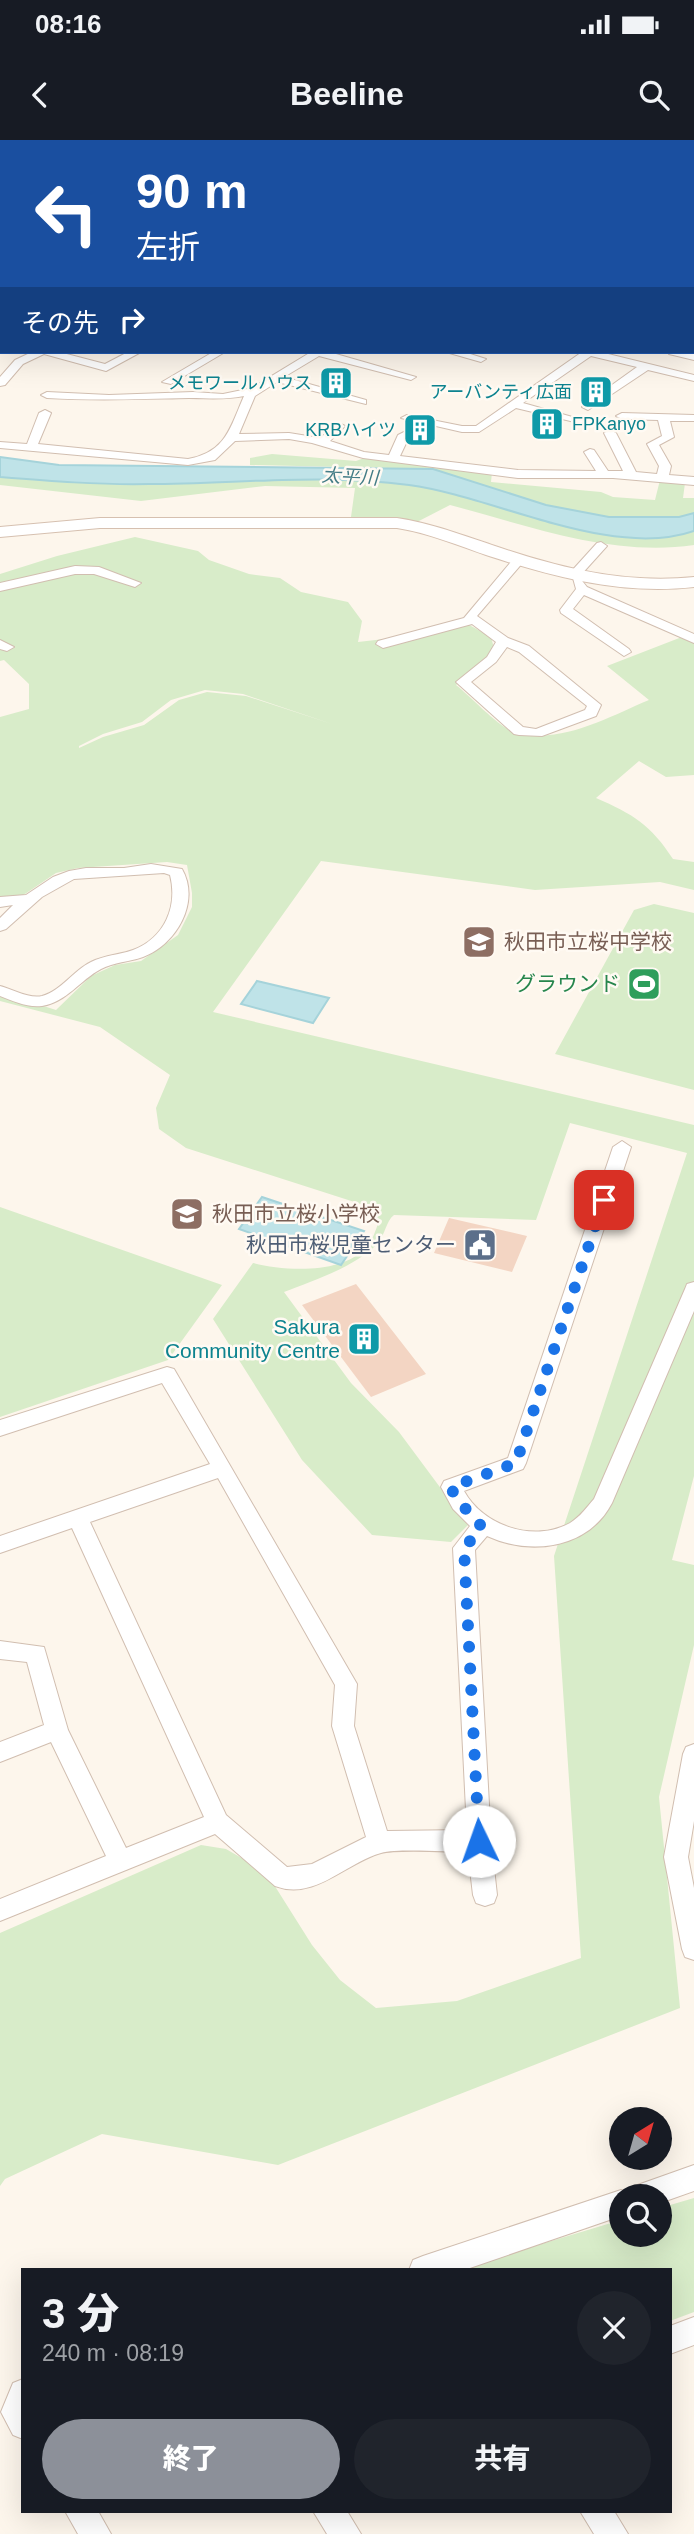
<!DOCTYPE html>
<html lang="ja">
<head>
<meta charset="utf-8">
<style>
	:root { --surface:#171b24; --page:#20242c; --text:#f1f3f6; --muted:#9ea1a6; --accent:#8c9099 }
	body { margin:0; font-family:Helvetica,"Noto Sans JP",sans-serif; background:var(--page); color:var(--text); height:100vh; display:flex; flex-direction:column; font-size:26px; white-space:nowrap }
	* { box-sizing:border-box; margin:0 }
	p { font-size:23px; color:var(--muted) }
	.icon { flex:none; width:38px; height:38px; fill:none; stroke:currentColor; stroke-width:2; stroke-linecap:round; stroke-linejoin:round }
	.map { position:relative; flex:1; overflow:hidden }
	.panel { position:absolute; left:21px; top:2128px; width:651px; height:245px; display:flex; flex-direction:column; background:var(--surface); border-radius:0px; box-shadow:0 7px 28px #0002 }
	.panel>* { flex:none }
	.hud { position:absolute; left:0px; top:0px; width:695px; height:214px; box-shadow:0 7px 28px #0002; background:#1a4fa0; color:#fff; overflow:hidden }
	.needle { width:46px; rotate:37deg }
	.fabs { position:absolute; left:609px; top:1967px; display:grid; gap:14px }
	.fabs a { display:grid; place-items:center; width:63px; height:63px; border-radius:50%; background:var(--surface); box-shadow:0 7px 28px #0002; font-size:35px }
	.pin { position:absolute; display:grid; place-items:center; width:60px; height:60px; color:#fff; margin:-30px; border-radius:14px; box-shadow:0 4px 10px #0006 }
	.me { position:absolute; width:77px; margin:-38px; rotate:357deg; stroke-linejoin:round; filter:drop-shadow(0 0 5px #0008) }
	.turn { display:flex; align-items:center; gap:24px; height:147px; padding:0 21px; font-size:32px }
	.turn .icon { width:91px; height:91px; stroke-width:2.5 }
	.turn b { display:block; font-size:49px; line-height:60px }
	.then { display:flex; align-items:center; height:66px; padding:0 21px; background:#0003; gap:14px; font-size:26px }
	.round { display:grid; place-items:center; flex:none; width:74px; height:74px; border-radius:37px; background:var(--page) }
	.summary { display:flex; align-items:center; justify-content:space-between; height:119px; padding:0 21px }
	h1 { font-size:42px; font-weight:800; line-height:52px }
	.primary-button { display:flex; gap:14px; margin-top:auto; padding:14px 21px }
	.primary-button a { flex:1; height:80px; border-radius:42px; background:var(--accent); color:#fff; font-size:28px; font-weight:800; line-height:80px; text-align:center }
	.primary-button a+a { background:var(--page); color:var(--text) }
	.status { display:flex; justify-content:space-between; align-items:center; height:49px; padding:0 35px; background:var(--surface); direction:ltr }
	.status svg { height:19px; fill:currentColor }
	header { display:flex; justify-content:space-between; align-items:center; height:91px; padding:0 21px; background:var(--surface); font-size:32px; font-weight:800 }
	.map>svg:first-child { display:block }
	.green { fill:#d8ecc9; fill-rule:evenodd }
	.water { fill:#bfe3e8; stroke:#a5d3da; stroke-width:2 }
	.building { fill:#f3d5c3 }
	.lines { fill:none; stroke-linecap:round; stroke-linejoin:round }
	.street-casing { stroke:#d1beb0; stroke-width:2 }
	.secondary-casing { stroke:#d6c0b0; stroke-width:2 }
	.primary-casing { stroke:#dad1cd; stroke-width:2 }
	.street { fill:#fff; fill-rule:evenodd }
	.secondary { fill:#fff; fill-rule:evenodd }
	.primary { fill:#fbd9a5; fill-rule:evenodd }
	.route { stroke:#1a73e8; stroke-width:12; stroke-dasharray:0 21.6 }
	.labels { text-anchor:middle; stroke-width:5; stroke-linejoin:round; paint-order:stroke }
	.far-culture-label { font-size:18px; fill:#0d838f; stroke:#fffaf3; text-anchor:end }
	.far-water-label { font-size:19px; font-style:italic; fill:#437c86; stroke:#fffaf3 }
	.education-label { font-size:21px; fill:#785e54; stroke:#fffaf3; text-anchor:start }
	.leisure-label { font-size:21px; fill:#27864d; stroke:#fffaf3; text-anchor:end }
	.service-label { font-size:21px; fill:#4e5e75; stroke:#fffaf3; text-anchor:end }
	.culture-label { font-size:21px; fill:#0d838f; stroke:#fffaf3; text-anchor:end }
</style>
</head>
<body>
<div class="status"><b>08:16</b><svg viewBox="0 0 49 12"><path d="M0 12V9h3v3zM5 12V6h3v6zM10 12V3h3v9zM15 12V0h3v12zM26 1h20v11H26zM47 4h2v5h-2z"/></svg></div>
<header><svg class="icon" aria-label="back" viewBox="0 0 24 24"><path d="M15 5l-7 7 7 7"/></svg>Beeline<svg class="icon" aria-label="search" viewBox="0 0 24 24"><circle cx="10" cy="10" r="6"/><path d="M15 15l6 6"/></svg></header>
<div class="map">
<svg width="694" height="2394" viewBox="0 0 694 2394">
	<rect width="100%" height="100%" fill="#fdf6ec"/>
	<path class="green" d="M272,314L356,321L367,317L492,332L491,342L601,352L613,357L655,360L660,340L685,343L683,358H694V373L679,377H609L546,365L433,329L250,325V318Z
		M0,337C49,341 99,345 149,344C235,344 322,333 409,345C494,356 611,420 694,391V405C611,417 530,386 450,365L417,382L351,377L355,348L265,346L141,361L0,345Z
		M135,397L198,411L209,420L249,434L280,438L301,452L348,462L362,481L358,502L402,497L462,481L491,497L495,512L456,545C469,555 497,585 510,590C556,608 608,577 649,560L607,526L687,495L694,498V635L666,637L639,621L596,658C633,674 651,685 673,719L694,722V750L660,742L535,750L321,721L213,872L694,985V1336L672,1420L694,1425V1505L659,1657L680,1868L278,2025L102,1994L5,2039L0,2046V1793L201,1705L226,1709L266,1732L312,1805L340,1840L376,1868L457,1861L581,1818L554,1416L687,1013L570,983L536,1080L394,1075C386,1081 385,1095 378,1103C357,1126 313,1141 284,1152L351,1243L399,1292L468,1385L451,1402L372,1395L302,1320L213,1179L253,1123C284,1131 344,1135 367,1106C373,1100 376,1089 379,1081L370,1067L186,1008L159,989L156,968L170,935L100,887L0,861V852L56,870L91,836L115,825L141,821L178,795L192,767V753L187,725L167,722L78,728L56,733L22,756H0V577L29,569V544L4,520L0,521V434L57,416ZM205,550L243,554L332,584L246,556L207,552L179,560L144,585L103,597L79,608V606L103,594L142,582L171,560Z
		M654,764L694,773V950L555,914L634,770Z
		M0,1067L222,1145L168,1220L0,1277Z
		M694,2058V2172L670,2181V2130H468L485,2121L621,2080V2095H660V2068Z"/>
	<path class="water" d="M0,317L59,325L433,329L546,365L609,377H679L694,373V391C611,420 493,356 409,345C322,333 235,344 149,344C99,345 49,341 0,337Z
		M257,841L329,858L313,883L241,864Z
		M262,1057L364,1091L341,1125L239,1089Z"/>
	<path class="building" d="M449,1078L527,1096L512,1132L434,1113Z
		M356,1144L426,1234L371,1257L302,1165Z"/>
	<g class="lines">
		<defs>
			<path id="street" d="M202,0H213L201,2Z
				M433,0H443L432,2Z
				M693,32H694V38H693Z
				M693,56H694V63H693Z
				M693,82H694V88H693Z
				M2,95V101L0,102V96Z
				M693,108H694V114H693Z
				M694,136V143H693V136Z
				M693,183H694V190H693Z
				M32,212H59L105,224L128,212H141L106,231L44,214L23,224L5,245L0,246V237L15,220Z
				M213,212H225L171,244L162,242Z
				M311,212H329L416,237L411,240L319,216L284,237L366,260V264L277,242L255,256L239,294L289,293L320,298L339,283L345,286L330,301L364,312L389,315L398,295L404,292L410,295L400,316L518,330L596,331L584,312L590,309L594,310L608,331H623L604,293L610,290L616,293L636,332L657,334L659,326L647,304L662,296L658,280L622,279L616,276L622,273L694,275V281H670L674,297L659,305L671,326L669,335L694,337V345L613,338H518L363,318L312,303L289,299L235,301L215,320L188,325L0,308V302L27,304L39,273L45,270L51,273L38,304L188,319C226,312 230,288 244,256C225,260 208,258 189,258C141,259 95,261 47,258L41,255L47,252L109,255L193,252L223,254L252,248Z
				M446,212H464L486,219L481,222Z
				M582,212H600L694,235V241L648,230L588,270L582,267L584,265L637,227L591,216L523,263L583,280V284L516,268L479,292H462L401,278L407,275L462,286H476Z
				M668,212L694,214V220L669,214Z
				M601,402L607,406L579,437L587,447L694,494V503L584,455L573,469L629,509L631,512L624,516L561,473L560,470L576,449L573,438L568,435L597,403Z
				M519,416L525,420L477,476L508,498L529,506L601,565L596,576L542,596L519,595L514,594L456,542L487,517L496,502L472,484L383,508L376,504L378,501L464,478L515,417ZM507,507L519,512L587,566L585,570L536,589L523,587L471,542L496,522Z
				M75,426L99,427L141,443L135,447L94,434H75L0,451V443Z
				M0,500L14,507L7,511L0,509Z
				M151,724L182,729C201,762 176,805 143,817C129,822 114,822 101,829C80,840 67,862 42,866C28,868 13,861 0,856V846C12,849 29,859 42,856C61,851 74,830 91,822C104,815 119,815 133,810C165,798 178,766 170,735L164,733L74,739L42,757L6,789L0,791V778L13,765L0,767V757L26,755L53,737L69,731L86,728H124Z
				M622,1001L631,1007L526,1323L523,1329L464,1351C483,1386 534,1403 570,1383C580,1377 587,1367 594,1359L685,1149L687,1144L694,1142V1171L612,1363C588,1409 531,1416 487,1396L475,1410L491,1701L497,1755L494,1763L485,1766L476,1763L473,1755L468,1712C448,1712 398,1708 381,1713C345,1723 315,1761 275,1746L215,1694L0,1781V1759L106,1716L51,1602L0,1622V1602L44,1585L27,1522L0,1519V1501L44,1507L68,1590L126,1708L204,1677L72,1388L0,1413V1396L210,1324L162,1243L0,1296V1280L167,1227L174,1229L357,1544L354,1586L387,1691L467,1690L453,1408L470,1386L453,1369L441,1347L444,1341L508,1318L613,1007ZM218,1338L335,1545L332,1586L366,1697L312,1724L287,1727L226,1675L90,1382Z
				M694,1604V1681L688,1717L694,1748V1820L685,1817L682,1809L664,1717L683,1614L686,1607Z
				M694,2025V2051L660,2063V2056H621V2076L464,2130H409L413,2120L423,2116L621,2050L629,2053L632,2047Z
				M694,2177V2205L670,2214V2186Z
				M23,2239V2299L13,2295L1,2272L13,2243Z
				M65,2371H98L111,2394H78Z
				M313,2371H347L361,2394H327Z
				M580,2371H614L628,2394H594Z"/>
			<path id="secondary" d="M0,60H2V68H0Z
				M100,378H397C431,383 462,395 495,406C560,428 624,444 694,437V447C623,455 557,438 489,416C459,406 429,393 397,388H100L0,397V387Z"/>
			<path id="primary" d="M308,0H323L306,2Z
				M611,0H633L609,2Z
				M655,0H676L678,2H656Z
				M693,9H694V17H693Z
				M2,157V167L0,168V158Z"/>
		</defs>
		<use href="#street" class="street-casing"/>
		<use href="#secondary" class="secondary-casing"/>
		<use href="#primary" class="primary-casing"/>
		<use href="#street" class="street"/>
		<use href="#secondary" class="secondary"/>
		<use href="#primary" class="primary"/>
	</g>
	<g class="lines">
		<path class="route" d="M479,1701L464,1408L482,1387L455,1357L451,1347L516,1323L604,1060"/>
	</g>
	<defs>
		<symbol id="building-square" viewBox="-11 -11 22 22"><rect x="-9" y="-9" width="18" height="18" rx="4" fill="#0f9aa8" stroke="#fffaf3"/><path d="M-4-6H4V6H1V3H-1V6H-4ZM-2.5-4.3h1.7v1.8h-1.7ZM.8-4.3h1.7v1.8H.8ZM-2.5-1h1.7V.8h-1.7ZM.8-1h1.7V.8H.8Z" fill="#fff"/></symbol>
		<symbol id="school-square" viewBox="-11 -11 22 22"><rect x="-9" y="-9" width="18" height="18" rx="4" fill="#8d6e63" stroke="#fffaf3"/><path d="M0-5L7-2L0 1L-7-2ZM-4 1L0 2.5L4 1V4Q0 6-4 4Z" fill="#fff"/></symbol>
		<symbol id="stadium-square" viewBox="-11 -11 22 22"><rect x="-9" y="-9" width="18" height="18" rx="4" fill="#2e9e5b" stroke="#fffaf3"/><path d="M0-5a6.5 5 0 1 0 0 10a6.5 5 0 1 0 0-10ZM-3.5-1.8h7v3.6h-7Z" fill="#fff"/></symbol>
		<symbol id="civic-square" viewBox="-11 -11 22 22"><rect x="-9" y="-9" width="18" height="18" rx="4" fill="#5c6f8a" stroke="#fffaf3"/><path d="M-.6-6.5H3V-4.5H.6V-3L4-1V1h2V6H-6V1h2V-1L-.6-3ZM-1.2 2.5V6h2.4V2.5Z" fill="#fff"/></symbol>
	</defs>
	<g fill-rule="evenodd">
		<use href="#building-square" x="317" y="224" width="38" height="38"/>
		<use href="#building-square" x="577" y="233" width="38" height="38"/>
		<use href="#building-square" x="528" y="265" width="38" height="38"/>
		<use href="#building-square" x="401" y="271" width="38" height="38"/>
		<use href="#school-square" x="460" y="783" width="38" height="38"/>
		<use href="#stadium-square" x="625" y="825" width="38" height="38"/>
		<use href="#school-square" x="168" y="1055" width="38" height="38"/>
		<use href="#civic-square" x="461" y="1086" width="38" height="38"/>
		<use href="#building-square" x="345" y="1180" width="38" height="38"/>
	</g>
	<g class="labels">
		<g class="far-culture-label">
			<text x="312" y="249">メモワールハウス</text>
			<text x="572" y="258">アーバンティ広面</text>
			<text x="572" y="290" text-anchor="start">FPKanyo</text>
			<text x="396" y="296">KRBハイツ</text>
		</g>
		<g class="far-water-label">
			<text transform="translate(350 336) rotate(3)" y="7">太平川</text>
		</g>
		<g class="education-label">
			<text x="504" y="809">秋田市立桜中学校</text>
			<text x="212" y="1081">秋田市立桜小学校</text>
		</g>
		<g class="leisure-label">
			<text x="620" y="851">グラウンド</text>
		</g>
		<g class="service-label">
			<text x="456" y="1112">秋田市桜児童センター</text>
		</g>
		<g class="culture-label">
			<text x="340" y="1194">Sakura<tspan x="340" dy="24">Community Centre</tspan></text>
		</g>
	</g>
</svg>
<div class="fabs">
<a><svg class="needle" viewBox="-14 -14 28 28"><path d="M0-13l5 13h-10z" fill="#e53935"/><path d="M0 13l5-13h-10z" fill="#9ea1a6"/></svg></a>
<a><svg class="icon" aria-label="search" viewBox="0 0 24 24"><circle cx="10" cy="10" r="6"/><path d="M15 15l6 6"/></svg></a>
</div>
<div class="pin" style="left:604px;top:1060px;background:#d93025"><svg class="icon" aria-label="arrive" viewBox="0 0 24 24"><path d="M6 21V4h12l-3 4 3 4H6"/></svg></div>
<svg class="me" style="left:479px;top:1701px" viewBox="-20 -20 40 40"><circle r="19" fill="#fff"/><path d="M0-13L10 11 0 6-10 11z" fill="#1a73e8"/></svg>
<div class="hud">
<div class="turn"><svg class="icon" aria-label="left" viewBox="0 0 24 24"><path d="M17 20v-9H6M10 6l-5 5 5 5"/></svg><div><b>90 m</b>左折</div></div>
<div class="then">その先<svg class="icon" aria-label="right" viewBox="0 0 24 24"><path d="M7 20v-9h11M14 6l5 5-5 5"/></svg></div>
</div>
<section class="panel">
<div class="summary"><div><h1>3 分</h1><p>240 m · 08:19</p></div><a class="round"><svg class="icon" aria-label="close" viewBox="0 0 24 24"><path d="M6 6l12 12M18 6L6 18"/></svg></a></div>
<div class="primary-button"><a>終了</a><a>共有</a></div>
</section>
</div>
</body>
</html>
